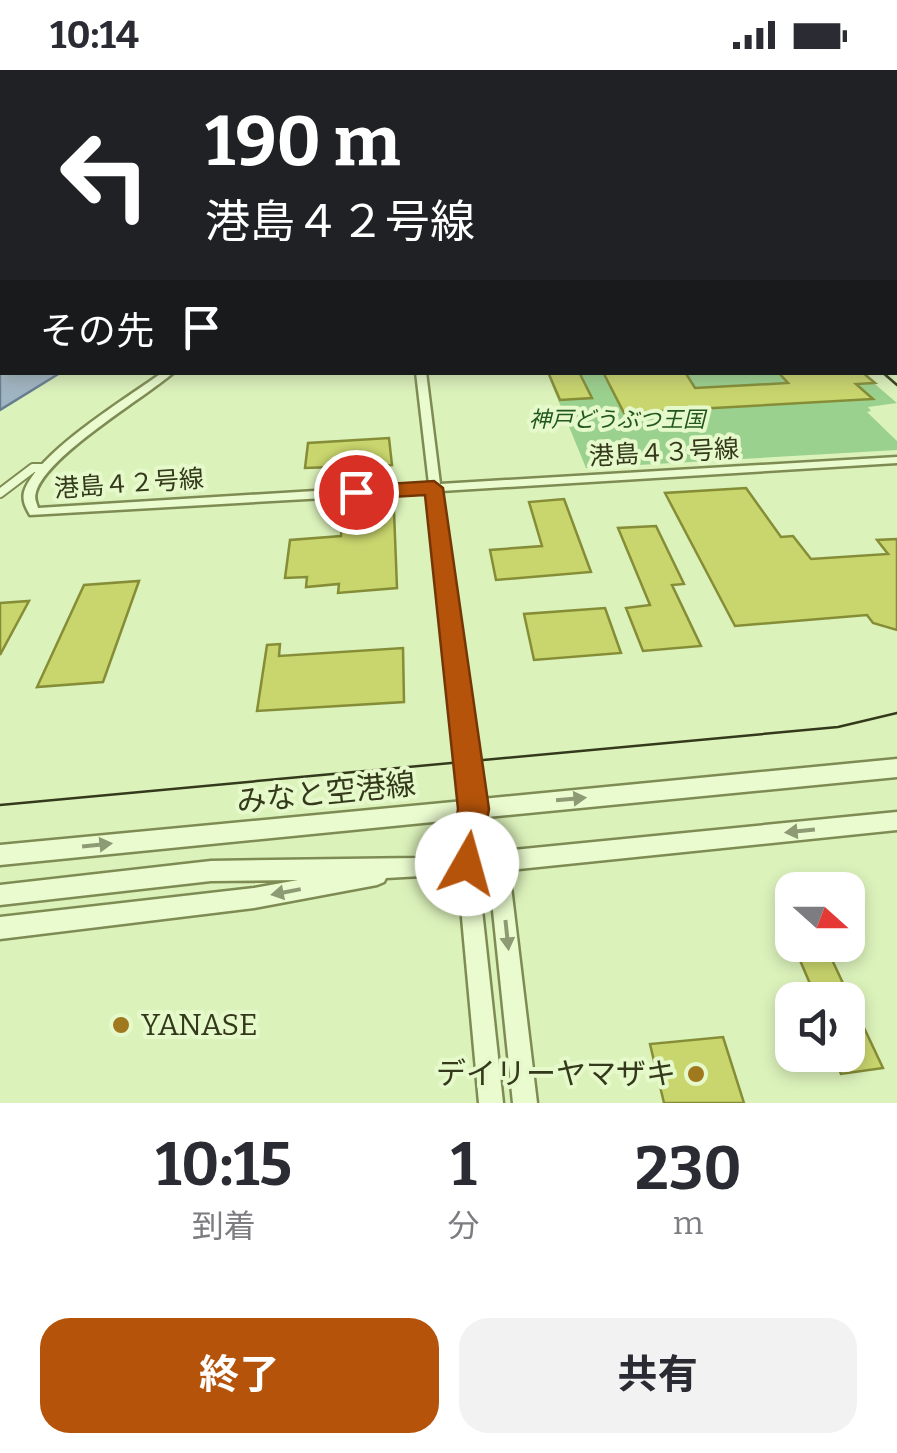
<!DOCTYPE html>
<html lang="ja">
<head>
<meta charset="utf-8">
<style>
	:root { --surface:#fff; --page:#f2f2f3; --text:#2b2b33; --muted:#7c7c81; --accent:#b45309 }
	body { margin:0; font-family:Bitter,"Noto Sans JP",serif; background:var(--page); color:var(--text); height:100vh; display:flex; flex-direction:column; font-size:38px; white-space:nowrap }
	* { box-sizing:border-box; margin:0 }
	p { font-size:32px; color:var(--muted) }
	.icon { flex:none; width:55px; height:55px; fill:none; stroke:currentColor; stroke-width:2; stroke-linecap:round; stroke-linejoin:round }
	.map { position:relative; height:1033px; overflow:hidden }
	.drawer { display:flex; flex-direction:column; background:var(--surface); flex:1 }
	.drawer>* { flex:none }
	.guide { position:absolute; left:0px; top:0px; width:898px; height:305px; box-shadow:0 5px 15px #0003; background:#202124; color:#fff; overflow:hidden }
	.needle { width:65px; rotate:111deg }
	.buttons { position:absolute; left:775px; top:802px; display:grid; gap:20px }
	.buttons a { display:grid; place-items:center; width:90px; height:90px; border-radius:20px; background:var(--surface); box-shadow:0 5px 15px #0003; font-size:50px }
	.pin { position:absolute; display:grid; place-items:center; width:85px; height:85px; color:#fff; margin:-42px; border:5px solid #fff; border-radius:50%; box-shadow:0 2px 10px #0007 }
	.me { position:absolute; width:110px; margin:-55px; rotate:7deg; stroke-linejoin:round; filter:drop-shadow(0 0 8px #0008) }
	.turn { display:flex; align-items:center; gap:35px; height:210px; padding:0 40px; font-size:45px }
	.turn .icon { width:130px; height:130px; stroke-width:2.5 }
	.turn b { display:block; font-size:70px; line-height:85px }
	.then { display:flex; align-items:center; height:95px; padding:0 40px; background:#0003; gap:20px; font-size:38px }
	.eta { display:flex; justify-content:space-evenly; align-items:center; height:170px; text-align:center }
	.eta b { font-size:60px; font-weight:700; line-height:70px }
	.cta { display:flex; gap:20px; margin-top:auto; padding:20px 40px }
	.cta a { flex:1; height:115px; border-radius:30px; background:var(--accent); color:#fff; font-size:40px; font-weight:700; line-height:115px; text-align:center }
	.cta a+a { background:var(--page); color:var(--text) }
	.status { display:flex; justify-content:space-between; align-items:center; height:70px; padding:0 50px; background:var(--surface); direction:ltr }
	.status svg { height:28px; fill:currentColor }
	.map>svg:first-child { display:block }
	.green { fill:#9bd18e }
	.water { fill:#a0b5c2; stroke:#677e91; stroke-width:2.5 }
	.building { fill:#c9d56d; stroke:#858d37; stroke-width:2.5 }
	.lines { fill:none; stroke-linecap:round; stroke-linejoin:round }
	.pedestrian-casing { stroke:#7e8b53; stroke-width:12 }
	.tertiary-casing { stroke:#7e8b53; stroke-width:5 }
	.pedestrian { stroke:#eafccf; stroke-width:8 }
	.tertiary { fill:#eafccf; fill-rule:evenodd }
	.tram { stroke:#33391a; stroke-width:2.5 }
	.oneway { fill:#8e9a74 }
	.route { fill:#b45309; stroke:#753606; stroke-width:2.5 }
	.poi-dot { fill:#a0781d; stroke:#e6f9cb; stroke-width:4 }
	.labels { text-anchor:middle; stroke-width:8; stroke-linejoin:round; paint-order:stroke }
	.far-park-label { font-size:22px; font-style:italic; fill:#21571e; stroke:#e6f9cb }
	.street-label { font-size:25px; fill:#33391a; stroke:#e6f9cb }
	.near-street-label { font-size:30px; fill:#33391a; stroke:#e6f9cb }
	.near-poi-label { font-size:30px; fill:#33391a; stroke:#e6f9cb; text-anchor:start }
</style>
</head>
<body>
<div class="status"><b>10:14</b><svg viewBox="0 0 49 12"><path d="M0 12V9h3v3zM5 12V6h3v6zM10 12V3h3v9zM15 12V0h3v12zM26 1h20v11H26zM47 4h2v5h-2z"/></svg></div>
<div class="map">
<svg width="897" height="1033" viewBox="0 0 897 1033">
	<rect width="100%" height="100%" fill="#dcf2bb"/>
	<path class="green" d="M547,303H862L897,333L868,337L871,341L867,342L897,371V380L586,398Z"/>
	<path class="water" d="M0,177L2,302L60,303L0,340Z"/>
	<path class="building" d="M548,302H579L592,328L560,330Z
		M603,302H685L695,318L788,313L778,302H862L875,313L856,314L873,329L624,343Z
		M389,368L392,395L305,398L308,373Z
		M746,418L781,467L793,466L811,489L888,484L877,470L897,469V560L873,553L867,545L735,556L665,423Z
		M564,429L591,502L496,510L490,480L542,476L529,432Z
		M394,441L397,518L338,523L339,514L306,517L307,507L285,508L290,470L341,466L342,444Z
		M656,456L684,514L672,515L701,576L643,581L626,538L650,535L618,458Z
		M139,511L103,612L37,617L84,515Z
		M29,531L0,585V533Z
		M605,538L621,583L534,590L524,544Z
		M280,574L279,586L403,578L404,632L257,641L267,575Z
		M826,877L849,926L883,998L841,1004L833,985H848V930H817L796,881Z
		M723,967L744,1033H664L650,974Z"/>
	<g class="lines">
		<defs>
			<path id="pedestrian" d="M0,423L33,398H45"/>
			<path id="tertiary" d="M895,200H897V204H895Z
				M895,275L897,276V282L895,281Z
				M895,290L897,291V297L895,296Z
				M163,302H174C143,329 47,385 36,422C34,429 36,431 38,438L429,414L416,302H426L440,414L897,387V393L441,421L482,729L897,689V707L487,747L503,781L897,742V760L509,800L537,1033H513L489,802L478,803L503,1033H479L458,804L386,808L384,812L377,815L254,838L0,869V847L254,818L298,810L211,811L0,835V815L211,791L417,788L458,785L463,749L0,795V775L464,731L430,422L30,445C26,438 22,431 24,422C37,382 129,327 163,302Z"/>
		</defs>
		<use href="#pedestrian" class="pedestrian-casing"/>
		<use href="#tertiary" class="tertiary-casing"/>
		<use href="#pedestrian" class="pedestrian"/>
		<use href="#tertiary" class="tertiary"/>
		<path class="tram" d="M882,302L897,315
			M0,735L838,657L897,643"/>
	</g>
	<defs><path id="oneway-solid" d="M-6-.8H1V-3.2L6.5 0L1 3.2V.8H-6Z" transform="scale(2.5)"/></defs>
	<g class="oneway">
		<use href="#oneway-solid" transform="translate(571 729) rotate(-5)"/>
		<use href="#oneway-solid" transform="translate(800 761) rotate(174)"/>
		<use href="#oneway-solid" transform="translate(97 775) rotate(-6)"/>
		<use href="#oneway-solid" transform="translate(286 822) rotate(169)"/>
		<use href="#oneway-solid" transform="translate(507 865) rotate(84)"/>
	</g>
	<linearGradient id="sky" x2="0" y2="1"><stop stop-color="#8bb4d9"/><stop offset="0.55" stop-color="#eff9e0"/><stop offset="1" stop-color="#eff9e0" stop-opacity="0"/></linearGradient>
	<rect width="897" height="321" fill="url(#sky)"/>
	<path class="route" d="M434,411L443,418L489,739L478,805L467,810L455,805L450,794L458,739L425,425L356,429L346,422L356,416Z"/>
	<g class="poi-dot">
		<circle cx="121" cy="955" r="10"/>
		<circle cx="696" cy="1004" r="10"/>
	</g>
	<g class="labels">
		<g class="far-park-label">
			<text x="617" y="357">神戸どうぶつ王国</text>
		</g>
		<g class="street-label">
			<text transform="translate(664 382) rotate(-3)" y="9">港島４３号線</text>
			<text transform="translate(129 413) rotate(-4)" y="9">港島４２号線</text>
		</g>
		<g class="near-street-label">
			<text transform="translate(326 723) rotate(-6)" y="10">みなと空港線</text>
		</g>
		<g class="near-poi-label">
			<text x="141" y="965">YANASE</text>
			<text x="676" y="1014" text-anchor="end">デイリーヤマザキ</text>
		</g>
	</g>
</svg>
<div class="buttons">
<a><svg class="needle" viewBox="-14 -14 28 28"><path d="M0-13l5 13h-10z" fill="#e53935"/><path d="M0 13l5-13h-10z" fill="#7c7c81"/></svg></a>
<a><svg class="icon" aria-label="sound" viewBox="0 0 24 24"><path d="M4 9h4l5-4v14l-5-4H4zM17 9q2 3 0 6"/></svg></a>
</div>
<div class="pin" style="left:356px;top:422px;background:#d93025"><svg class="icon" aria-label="arrive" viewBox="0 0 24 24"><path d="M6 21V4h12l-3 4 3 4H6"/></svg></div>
<svg class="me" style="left:467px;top:794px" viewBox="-20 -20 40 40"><circle r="19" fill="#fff"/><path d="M0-13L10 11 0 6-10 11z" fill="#b45309"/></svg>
<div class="guide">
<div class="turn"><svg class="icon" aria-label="left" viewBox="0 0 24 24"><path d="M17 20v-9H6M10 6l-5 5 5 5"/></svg><div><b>190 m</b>港島４２号線</div></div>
<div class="then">その先<svg class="icon" aria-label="arrive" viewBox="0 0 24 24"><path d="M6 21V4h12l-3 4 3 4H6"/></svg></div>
</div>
</div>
<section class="drawer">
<div class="eta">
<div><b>10:15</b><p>到着</p></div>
<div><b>1</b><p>分</p></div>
<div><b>230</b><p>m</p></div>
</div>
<div class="cta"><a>終了</a><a>共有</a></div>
</section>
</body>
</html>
